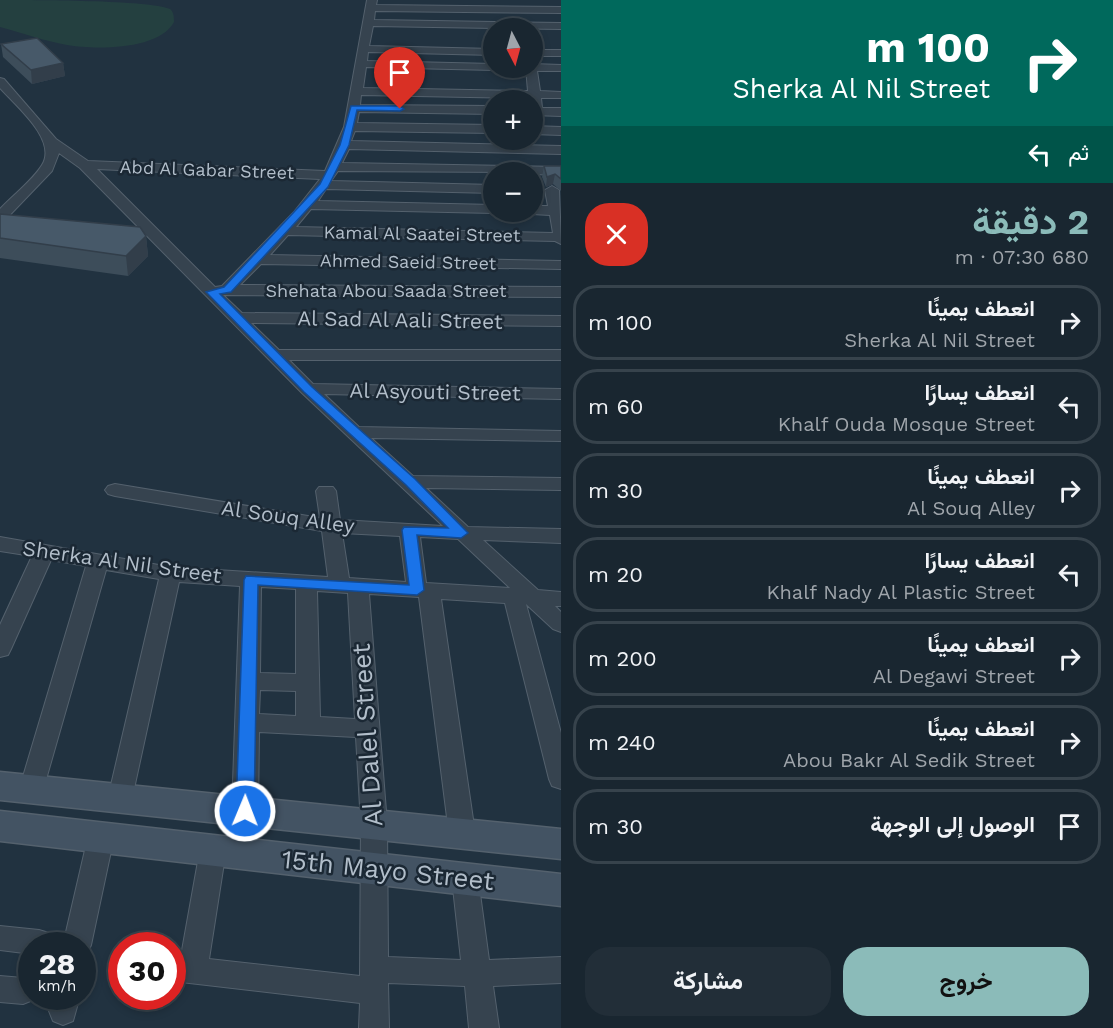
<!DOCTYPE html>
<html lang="ar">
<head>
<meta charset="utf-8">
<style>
	:root { --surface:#192630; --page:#222e38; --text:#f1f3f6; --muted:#9fa5ab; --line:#37434c; --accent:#8bbbb9 }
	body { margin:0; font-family:"Work Sans",Vazirmatn,sans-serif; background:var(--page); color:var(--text); direction:rtl; height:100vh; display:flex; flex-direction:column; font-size:22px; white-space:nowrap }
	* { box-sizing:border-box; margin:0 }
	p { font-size:20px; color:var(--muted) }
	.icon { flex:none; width:33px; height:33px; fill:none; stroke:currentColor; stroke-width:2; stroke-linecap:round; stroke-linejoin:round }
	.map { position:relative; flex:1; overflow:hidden; direction:ltr }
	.details { display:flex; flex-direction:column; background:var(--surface); width:552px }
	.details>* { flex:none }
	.hud { background:#00695c; color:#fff; overflow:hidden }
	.needle { width:39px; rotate:174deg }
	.fabs { position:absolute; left:483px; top:18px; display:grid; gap:12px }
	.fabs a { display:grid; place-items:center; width:60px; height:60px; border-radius:50%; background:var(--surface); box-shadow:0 3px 9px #0003,0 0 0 2px var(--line); font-size:30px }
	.speed { position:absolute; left:18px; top:932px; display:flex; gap:12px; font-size:30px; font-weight:700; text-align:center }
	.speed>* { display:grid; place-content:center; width:78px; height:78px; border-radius:50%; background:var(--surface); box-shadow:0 3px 9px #0003,0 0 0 2px var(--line); line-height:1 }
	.speed small { font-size:15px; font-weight:400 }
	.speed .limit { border:9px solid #d22; background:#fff; color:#111 }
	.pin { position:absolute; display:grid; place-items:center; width:51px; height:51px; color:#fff; margin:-62px -26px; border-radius:50% 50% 50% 0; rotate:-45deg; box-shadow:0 0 6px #0007 }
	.pin .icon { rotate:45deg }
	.me { position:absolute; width:66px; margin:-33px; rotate:1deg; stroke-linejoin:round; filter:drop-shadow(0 0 4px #0008) }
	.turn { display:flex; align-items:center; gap:21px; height:126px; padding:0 24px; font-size:27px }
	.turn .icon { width:78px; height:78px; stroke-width:2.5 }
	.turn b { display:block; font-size:42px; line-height:51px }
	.then { display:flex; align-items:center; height:57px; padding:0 24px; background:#0003; gap:12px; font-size:22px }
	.round { display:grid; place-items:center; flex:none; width:63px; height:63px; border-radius:24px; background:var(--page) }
	.head { display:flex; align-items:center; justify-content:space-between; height:102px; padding:0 24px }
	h1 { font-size:36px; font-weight:700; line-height:45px; color:var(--accent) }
	.action { display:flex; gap:12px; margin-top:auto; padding:12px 24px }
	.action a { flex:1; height:69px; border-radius:24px; background:var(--accent); color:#111; font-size:24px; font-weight:700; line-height:69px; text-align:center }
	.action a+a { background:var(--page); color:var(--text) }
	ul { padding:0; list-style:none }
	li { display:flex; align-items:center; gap:18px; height:75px; margin:0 12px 9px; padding:0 12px; border:3px solid var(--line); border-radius:24px }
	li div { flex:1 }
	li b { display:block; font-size:22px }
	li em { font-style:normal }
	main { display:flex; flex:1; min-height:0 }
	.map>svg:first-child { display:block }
	.green { fill:#244040 }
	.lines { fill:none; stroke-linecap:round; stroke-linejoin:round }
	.street-casing { stroke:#54616d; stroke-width:2 }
	.secondary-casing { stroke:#54616d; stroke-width:3 }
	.street { fill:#36434f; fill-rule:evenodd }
	.secondary { fill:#435363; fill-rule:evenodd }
	.wall { fill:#3d4d5a }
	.shaded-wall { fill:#323e4a }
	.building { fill:#475969; stroke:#323e4a; stroke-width:1.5 }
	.route { fill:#1a73e8; stroke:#114b97; stroke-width:1.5 }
	.labels { text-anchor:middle; stroke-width:5; stroke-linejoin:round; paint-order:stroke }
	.far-street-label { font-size:18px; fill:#b2beca; stroke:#1b2834 }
	.street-label { font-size:21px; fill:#b2beca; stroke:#1b2834 }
	.near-street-label { font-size:26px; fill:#b2beca; stroke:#1b2834 }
</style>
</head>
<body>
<main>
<section class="details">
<div class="hud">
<div class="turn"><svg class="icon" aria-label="right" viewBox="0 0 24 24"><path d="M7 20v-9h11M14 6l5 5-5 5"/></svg><div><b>100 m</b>Sherka Al Nil Street</div></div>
<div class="then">ثم<svg class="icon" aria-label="left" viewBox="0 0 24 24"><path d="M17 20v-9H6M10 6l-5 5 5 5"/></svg></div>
</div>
<div class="head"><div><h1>2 دقيقة</h1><p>680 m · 07:30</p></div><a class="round" style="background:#d93025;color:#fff"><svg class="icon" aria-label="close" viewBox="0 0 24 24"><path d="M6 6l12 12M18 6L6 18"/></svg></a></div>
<ul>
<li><svg class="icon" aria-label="right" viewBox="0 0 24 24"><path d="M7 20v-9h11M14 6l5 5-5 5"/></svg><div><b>انعطف يمينًا</b><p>Sherka Al Nil Street</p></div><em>100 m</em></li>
<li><svg class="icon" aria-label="left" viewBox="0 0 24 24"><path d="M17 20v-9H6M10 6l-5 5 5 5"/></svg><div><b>انعطف يسارًا</b><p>Khalf Ouda Mosque Street</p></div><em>60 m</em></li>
<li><svg class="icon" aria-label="right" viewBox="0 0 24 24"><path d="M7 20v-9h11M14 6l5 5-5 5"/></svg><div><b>انعطف يمينًا</b><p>Al Souq Alley</p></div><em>30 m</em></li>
<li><svg class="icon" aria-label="left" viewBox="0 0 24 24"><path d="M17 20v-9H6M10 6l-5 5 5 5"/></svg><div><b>انعطف يسارًا</b><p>Khalf Nady Al Plastic Street</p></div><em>20 m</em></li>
<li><svg class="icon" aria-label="right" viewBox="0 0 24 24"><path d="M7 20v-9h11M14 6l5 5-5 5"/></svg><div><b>انعطف يمينًا</b><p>Al Degawi Street</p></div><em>200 m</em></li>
<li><svg class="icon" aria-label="right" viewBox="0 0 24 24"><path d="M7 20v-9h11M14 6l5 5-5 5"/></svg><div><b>انعطف يمينًا</b><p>Abou Bakr Al Sedik Street</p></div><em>240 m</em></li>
<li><svg class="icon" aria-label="arrive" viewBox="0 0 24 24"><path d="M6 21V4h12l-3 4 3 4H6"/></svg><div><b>الوصول إلى الوجهة</b></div><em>30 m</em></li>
</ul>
<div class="action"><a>خروج</a><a>مشاركة</a></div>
</section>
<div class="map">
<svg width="561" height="1028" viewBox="0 0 561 1028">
	<rect width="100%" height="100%" fill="#213240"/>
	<path class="green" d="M0,0C31,0 150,0 170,9C174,12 174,18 174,22C159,50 96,50 67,45C45,41 22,33 0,27Z"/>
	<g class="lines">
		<defs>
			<path id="street" d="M367,0H377L376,5L561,7V13L375,11L374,20L561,23V29L373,26L369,46L494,49V55L368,52L367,61L494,64V68H499L494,70L366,67L363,88L528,91L526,68H532V64L561,65V71H537L540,91L561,92V98H541L542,108H561V116L532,115V100H530L529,98L361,95L360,105L494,106V114L359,112L357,123L494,125V133L355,131L351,141L561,146V154L349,149L342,163L561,167V175L532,174V172L338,171L331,181L494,185V193L326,189L318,201L494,205V212H499L494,213L311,209L296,227L553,233L550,215L532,214L526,212H532V206H548L545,190L552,186L559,190L561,244L555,241L288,235L270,255L561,261V269L261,264L240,285L561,287V297L223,295L242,313L561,316V326L251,323L279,350H561V360H289L313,384L561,389V399L324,394L359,427L561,431V441L371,438L413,476L561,478V490L426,488L468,527L561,529V543L483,540L538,590L561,592V606H555L561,612V632L553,629L526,604L561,733V789L552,786L549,779L505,603L441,599L475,833L471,841L462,844L453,841L449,833L419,597L369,594L387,824L388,957L461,960L452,879L456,871L465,868L474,871L478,879L489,960L561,957V983L493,986L499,1028H469L465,986L388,983L389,1028H359L360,1003L172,981V955L181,956L200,850L204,842L213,839L222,842L226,850L209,959L360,976L361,824L356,737L259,732L258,811L254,818L245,821L236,818L232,811L240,586L179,582L132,798L129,805L120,808L111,805L108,798L159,579L106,570L43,790L40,797L31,800L22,797L19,790L86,566L51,560L11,649L8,655L0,657V625L32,556L0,551V537L170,567L328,577L322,531L115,496L108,494L105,490L108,486L115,484L320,518L316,491L319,487H333L336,491L340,520L443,526L302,393L80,168L59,153L52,171L5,220L0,221V209C13,195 32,181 42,165C58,140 15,105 0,88V78L4,79L56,139L88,161L325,171L344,127ZM97,169L320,179L294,212L222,286L215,287ZM342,533L400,536L406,582L349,578ZM420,537L458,539L510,588L426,583ZM261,587L296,589V674L260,673ZM317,591L348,593L355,719L320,717ZM260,690L296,691V716L259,714Z
				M532,50H561V56H532Z
				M532,126L561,127V135L532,134Z
				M101,826L110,829L114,837L91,945L87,954L82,955V945H63L88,837L92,829Z
				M0,926L39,930L49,933L53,942L51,945H32V954L0,950Z
				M0,976L23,978L32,981V996H35L33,1000L23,1004L0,1002Z
				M52,996H80L73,1021L63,1025L53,1021L49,1011Z"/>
			<path id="secondary" d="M0,772L561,829V859L0,800Z
				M0,811L561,874V906L0,841Z"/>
		</defs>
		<use href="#street" class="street-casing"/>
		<use href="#secondary" class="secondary-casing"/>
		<use href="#street" class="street"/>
		<use href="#secondary" class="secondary"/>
	</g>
	<path class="wall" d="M1,44L63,63L65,76L32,84L3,57Z
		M544,166H561V191L553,184L546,187L542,177Z
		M0,214L146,236L148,256L128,276L0,258Z"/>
	<path class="shaded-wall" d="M63,63L65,76L32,84L31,70Z
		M555,174L553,184L546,187L547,177Z
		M146,236L148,256L128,276L126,256Z"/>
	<path class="building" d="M37,38L63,63L31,70L1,44Z
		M544,166H561V179L555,174L547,177Z
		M0,214L140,227L146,236L126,256L0,238Z"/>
	<path class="route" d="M351,106H400L404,109L400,111L357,110L349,145L328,187L231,292L220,294L312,387L415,479L468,533L461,538L417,535L424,590L417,595L258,585L254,811L251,816L245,818L239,816L236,811L244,580L246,576L409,585L402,530L404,527L448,528L406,485L304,392L206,292L224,287L320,184L340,145Z"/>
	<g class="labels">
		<g class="far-street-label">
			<text transform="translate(207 170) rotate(2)" y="6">Abd Al Gabar Street</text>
			<text transform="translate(422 234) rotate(1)" y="6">Kamal Al Saatei Street</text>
			<text transform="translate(408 262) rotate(1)" y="6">Ahmed Saeid Street</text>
			<text x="386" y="297">Shehata Abou Saada Street</text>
		</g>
		<g class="street-label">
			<text transform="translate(400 320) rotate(1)" y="7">Al Sad Al Aali Street</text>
			<text transform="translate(435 392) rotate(1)" y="7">Al Asyouti Street</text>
			<text transform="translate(288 517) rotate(8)" y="7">Al Souq Alley</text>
			<text transform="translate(122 562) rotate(8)" y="7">Sherka Al Nil Street</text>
		</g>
		<g class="near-street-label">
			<text transform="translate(367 735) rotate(-94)" y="9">Al Dalel Street</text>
			<text transform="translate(388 870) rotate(6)" y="9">15th Mayo Street</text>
		</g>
	</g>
</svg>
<div class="fabs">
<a><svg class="needle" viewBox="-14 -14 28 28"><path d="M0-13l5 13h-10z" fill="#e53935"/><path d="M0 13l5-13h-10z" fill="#9fa5ab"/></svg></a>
<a>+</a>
<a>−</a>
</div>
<div class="speed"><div>28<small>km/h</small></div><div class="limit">30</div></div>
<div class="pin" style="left:400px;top:109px;background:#d93025"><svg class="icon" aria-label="arrive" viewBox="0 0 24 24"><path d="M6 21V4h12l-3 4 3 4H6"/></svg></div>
<svg class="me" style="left:245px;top:811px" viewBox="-20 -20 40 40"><circle r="17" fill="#1a73e8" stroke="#fff" stroke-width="3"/><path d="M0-11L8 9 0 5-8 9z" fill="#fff"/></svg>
</div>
</main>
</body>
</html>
